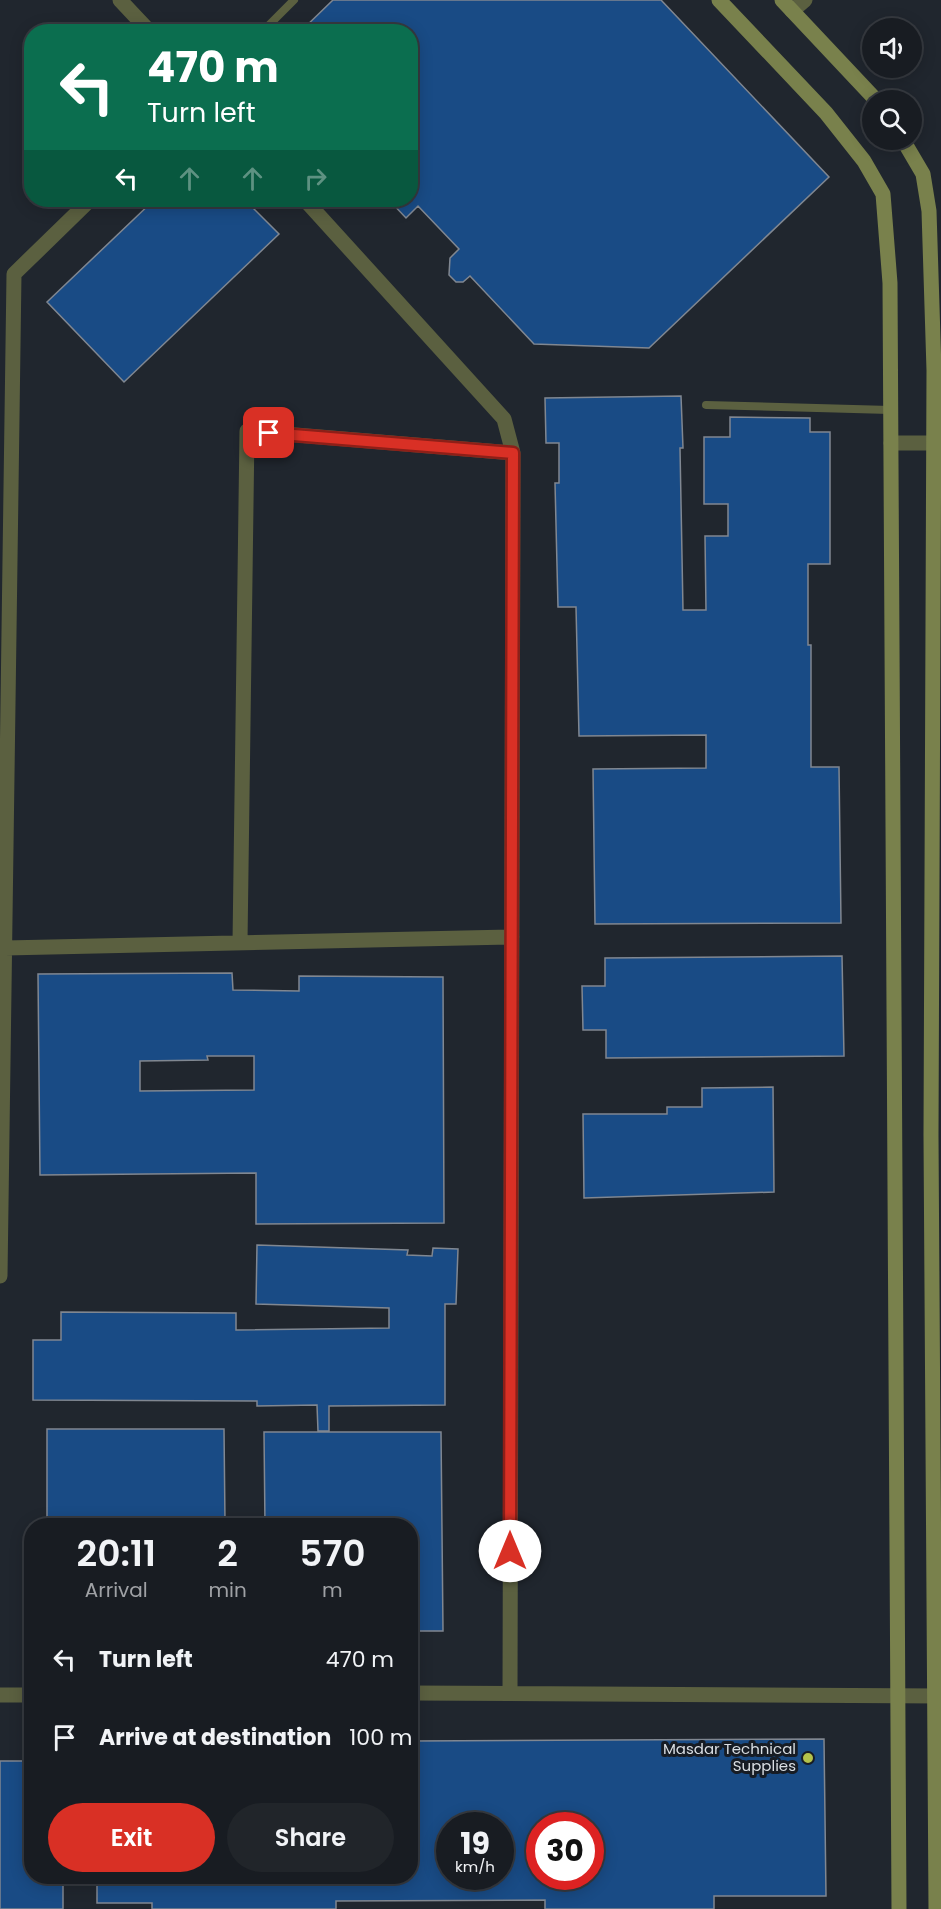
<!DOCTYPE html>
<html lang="en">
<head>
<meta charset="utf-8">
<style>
	:root { --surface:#181c22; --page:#21252a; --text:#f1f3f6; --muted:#9fa1a5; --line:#363a40; --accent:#d93025 }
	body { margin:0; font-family:Poppins,sans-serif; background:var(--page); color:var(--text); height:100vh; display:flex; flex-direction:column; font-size:22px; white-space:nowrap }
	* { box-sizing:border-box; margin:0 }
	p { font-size:20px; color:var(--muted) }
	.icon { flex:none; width:33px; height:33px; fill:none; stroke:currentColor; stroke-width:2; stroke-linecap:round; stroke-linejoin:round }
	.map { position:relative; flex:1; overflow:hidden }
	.side { position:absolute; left:24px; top:1518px; width:394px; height:366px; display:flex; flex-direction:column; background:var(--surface); border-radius:24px; box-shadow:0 3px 15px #0003,0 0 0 2px var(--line) }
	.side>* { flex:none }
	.hud { position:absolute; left:24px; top:24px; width:394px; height:183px; border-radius:24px; box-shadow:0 3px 15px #0003,0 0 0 2px var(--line); background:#0b6e4f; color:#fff; overflow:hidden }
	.tools { position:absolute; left:862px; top:18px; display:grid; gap:12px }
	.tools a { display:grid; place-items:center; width:60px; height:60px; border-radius:50%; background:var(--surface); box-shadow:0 3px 15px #0003,0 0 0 2px var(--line); font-size:30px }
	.speed { position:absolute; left:436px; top:1812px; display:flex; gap:12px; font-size:30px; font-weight:700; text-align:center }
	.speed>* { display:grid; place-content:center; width:78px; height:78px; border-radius:50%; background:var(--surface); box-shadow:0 3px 15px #0003,0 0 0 2px var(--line); line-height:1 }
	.speed small { font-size:15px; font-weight:400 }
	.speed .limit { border:9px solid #d22; background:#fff; color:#111 }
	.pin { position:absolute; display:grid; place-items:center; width:51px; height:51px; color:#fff; margin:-26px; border-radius:12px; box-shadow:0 3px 9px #0006 }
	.me { position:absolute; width:66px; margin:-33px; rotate:0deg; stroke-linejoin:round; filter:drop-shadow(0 0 4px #0008) }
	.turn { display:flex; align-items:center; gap:21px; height:126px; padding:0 24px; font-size:27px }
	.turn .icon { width:78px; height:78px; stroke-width:2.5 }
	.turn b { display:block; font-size:42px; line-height:51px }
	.lanes { display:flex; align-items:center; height:57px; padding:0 24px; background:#0003; justify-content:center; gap:30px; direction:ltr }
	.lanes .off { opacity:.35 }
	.eta { display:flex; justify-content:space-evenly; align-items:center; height:102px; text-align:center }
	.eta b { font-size:36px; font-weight:600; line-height:42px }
	.cta { display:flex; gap:12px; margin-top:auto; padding:12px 24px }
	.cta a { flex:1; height:69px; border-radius:36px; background:var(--accent); color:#fff; font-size:24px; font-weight:600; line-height:69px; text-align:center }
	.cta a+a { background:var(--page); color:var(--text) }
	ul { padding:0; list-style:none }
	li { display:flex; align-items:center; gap:18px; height:78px; padding:0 24px }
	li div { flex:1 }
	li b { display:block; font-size:22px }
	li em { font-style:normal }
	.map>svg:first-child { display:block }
	.building { fill:#194b85; stroke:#808791; stroke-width:1.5; fill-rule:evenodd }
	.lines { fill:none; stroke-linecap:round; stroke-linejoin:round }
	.lane { stroke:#5b6040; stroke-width:8 }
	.street { stroke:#5b6040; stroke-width:15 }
	.secondary { stroke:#79814c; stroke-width:15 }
	.route-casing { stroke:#8d1f18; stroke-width:15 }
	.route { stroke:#d93025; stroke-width:10 }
	.poi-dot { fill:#b3c24b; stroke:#171c24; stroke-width:2 }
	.labels { text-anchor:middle; stroke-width:6; stroke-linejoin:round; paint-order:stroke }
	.poi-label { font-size:15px; fill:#d9dee3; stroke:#171c24; text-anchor:end }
</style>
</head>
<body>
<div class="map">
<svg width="941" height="1909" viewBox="0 0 941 1909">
	<rect width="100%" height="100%" fill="#20262e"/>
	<path class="building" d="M333,0H661L829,177L649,348L534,344L470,276L463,282H456L449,275L450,258L459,249L418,206L406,218L389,200H411V32H300Z
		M154,200H245L279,234L124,382L47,302Z
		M681,396L683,448H680L683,610H706L705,536H728V504H704V437H730V417L810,418V432H830V564H808V645H811V767H839L841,923L595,924L593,769L706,768V735L579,736L576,607H558L555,483H559V443H546L545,398Z
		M842,956L844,1056L606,1058V1030H583L582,986H605V958Z
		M232,973L233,990L299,991V976L443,977L444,1223L256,1224V1173L40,1175L38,974ZM207,1056H254V1090L140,1091V1061L208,1060Z
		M773,1087L774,1192L584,1198L583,1114H667V1107H702V1088Z
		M257,1245L408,1250L407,1255L432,1256L433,1248L458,1249L456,1304H445V1405L329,1406V1431H318L317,1405L257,1406V1401L33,1400V1340H61V1312L236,1313V1330L389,1328V1308L256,1304Z
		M47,1429H224L225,1522H47Z
		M264,1432H441L443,1631H411V1526H265Z
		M824,1739L826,1896H714V1909H545V1900L336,1901V1909H152V1903H97V1876H411V1741ZM450,1826H501V1876H450ZM540,1826H591V1876H540Z
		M0,1761H32V1876H63V1909H0Z"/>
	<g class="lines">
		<path class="lane" d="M262,32L294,0
			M706,405L890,410"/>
		<path class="street" d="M120,0L150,32
			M792,11L805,0
			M305,200L504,419L513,453L510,1693
			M891,443H941
			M240,943L247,431L513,453
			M5,948L512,937
			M0,1276L14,274L90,200
			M411,1693L941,1696
			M0,1695H32"/>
		<path class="secondary" d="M719,0L826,113L864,161L883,194L890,283L899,1909
			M782,0L876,100
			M903,140L923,174L929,211L934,370L931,1135L936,1909"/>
	</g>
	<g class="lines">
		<defs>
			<path id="route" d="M269,433L513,453L510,1551"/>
		</defs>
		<use href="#route" class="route-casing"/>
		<use href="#route" class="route"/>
	</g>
	<circle class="poi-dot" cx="808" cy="1758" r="6"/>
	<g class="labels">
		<g class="poi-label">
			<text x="796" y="1754">Masdar Technical<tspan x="796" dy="17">Supplies</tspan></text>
		</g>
	</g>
</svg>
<div class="tools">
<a><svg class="icon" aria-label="sound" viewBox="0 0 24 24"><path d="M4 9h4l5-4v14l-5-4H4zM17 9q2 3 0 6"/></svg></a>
<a><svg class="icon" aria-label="search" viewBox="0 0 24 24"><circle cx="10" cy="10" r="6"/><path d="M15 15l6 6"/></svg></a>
</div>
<div class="speed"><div>19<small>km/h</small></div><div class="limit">30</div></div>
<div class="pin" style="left:269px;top:433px;background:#d93025"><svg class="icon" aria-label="arrive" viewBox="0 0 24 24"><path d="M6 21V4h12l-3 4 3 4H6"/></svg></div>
<svg class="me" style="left:510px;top:1551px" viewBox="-20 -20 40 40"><circle r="19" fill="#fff"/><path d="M0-13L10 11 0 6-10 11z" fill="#d93025"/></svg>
<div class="hud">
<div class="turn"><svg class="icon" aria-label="left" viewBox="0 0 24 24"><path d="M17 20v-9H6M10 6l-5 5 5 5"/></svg><div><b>470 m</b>Turn left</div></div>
<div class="lanes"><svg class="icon" aria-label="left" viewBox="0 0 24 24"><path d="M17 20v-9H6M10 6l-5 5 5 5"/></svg><svg class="icon off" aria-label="ahead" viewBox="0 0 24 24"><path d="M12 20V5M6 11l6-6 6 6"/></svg><svg class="icon off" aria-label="ahead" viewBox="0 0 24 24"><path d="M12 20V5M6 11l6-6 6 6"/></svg><svg class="icon off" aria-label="right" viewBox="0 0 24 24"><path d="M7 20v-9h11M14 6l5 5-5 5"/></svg></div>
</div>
<section class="side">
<div class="eta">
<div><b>20:11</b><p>Arrival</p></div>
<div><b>2</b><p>min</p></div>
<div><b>570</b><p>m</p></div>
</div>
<ul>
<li><svg class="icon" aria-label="left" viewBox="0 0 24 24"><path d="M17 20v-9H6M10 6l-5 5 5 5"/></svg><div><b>Turn left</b></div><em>470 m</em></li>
<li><svg class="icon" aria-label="arrive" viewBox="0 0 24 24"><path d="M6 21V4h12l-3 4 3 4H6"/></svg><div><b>Arrive at destination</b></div><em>100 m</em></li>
</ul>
<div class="cta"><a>Exit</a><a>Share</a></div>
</section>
</div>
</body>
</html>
